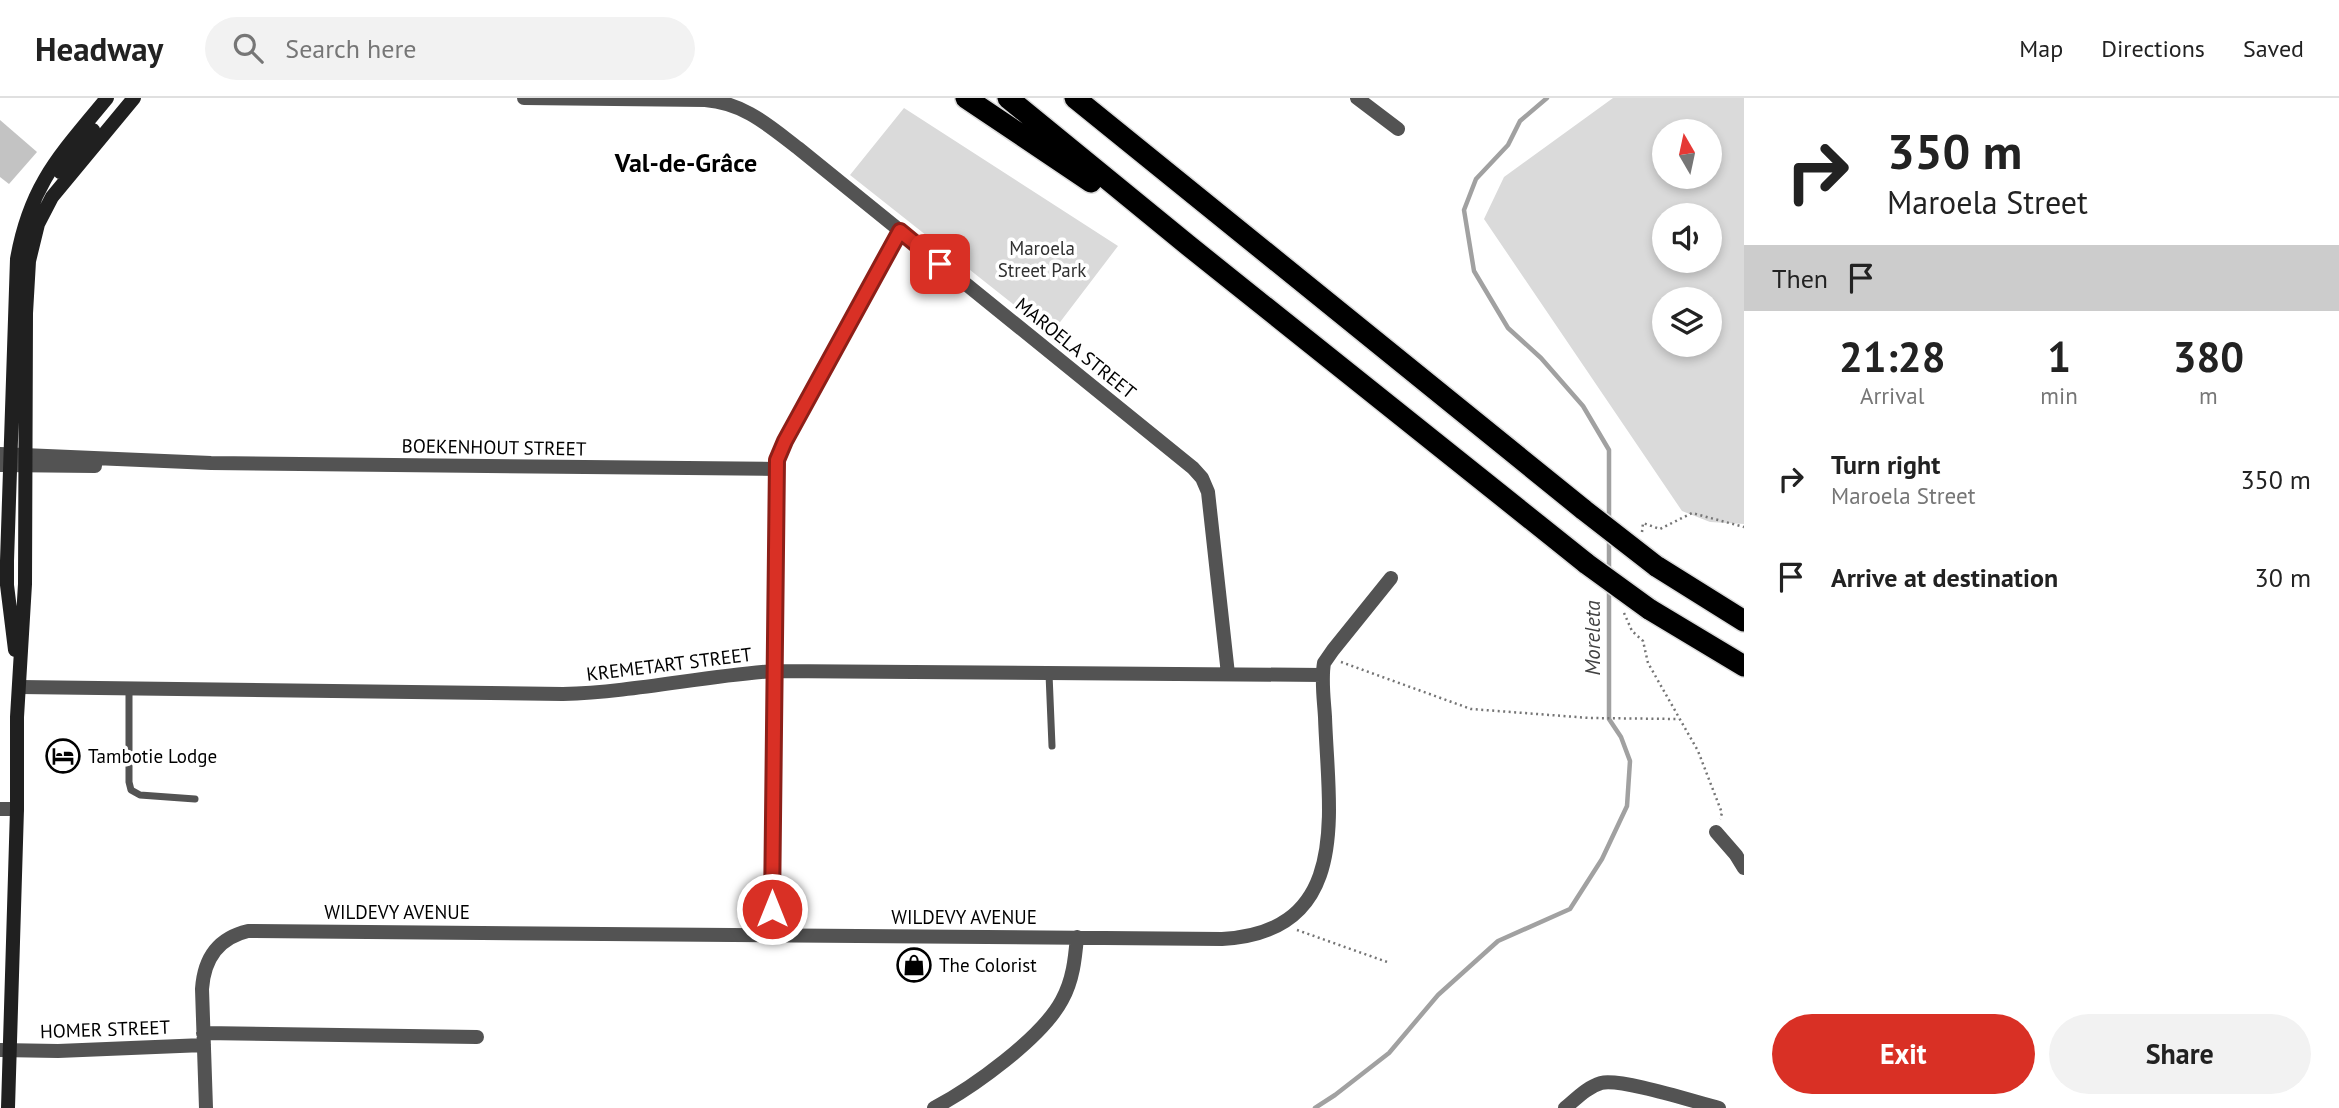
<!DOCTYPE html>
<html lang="en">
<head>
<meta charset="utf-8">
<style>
	:root { --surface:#fff; --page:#f2f2f2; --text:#222; --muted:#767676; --line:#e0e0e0; --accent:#d93025 }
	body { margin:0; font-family:"PT Sans",sans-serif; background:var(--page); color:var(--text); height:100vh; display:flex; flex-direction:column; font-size:26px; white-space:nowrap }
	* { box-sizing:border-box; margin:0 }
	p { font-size:23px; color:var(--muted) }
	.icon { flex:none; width:38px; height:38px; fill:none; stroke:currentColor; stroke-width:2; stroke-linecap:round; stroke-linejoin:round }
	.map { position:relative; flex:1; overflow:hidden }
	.sheet { display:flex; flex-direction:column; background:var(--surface); width:595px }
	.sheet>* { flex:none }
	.top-card { background:#fff; color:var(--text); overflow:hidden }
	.needle { width:46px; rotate:351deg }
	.controls { position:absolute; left:1652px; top:21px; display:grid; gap:14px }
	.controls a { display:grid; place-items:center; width:70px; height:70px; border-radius:50%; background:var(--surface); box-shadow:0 4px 10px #0003; font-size:35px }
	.pin { position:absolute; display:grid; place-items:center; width:60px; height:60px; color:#fff; margin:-30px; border-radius:14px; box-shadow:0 4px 10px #0006 }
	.me { position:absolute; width:77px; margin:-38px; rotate:0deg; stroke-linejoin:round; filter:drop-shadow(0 0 5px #0008) }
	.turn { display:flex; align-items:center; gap:24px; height:147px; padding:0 28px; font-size:32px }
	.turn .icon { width:91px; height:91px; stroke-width:2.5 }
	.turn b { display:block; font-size:49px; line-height:60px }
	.then { display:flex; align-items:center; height:66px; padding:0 28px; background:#0003; gap:14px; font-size:26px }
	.eta { display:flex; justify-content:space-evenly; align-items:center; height:119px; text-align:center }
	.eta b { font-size:42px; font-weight:800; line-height:49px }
	.primary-button { display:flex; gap:14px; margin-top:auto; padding:14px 28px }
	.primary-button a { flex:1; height:80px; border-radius:42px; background:var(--accent); color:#fff; font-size:28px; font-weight:800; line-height:80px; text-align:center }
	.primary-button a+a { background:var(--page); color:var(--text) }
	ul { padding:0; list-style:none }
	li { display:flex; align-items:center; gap:21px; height:98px; padding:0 28px }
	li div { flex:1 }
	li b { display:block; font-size:26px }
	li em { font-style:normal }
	header { display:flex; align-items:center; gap:42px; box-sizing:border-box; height:98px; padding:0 35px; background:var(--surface); border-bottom:2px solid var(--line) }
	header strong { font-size:33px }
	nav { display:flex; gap:38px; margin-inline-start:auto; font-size:24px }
	.search { width:490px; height:63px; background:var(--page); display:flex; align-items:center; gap:18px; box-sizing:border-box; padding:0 24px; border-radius:38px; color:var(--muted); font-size:26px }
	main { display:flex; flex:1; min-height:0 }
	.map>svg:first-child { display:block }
	.green { fill:#dadada; fill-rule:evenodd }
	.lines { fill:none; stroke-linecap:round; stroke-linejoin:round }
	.stream { stroke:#a1a1a1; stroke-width:4.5 }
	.building { fill:#c3c3c3 }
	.highway-casing { stroke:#dbdbdb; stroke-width:24 }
	.path { stroke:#757575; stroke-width:2.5; stroke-dasharray:2 3.5; stroke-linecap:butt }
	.lane { stroke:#535353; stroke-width:7 }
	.street { stroke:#535353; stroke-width:14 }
	.secondary { stroke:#202020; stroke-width:14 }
	.highway { stroke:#000; stroke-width:21 }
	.highway-bridge-casing { stroke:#dbdbdb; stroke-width:24; stroke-linecap:butt }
	.highway-bridge { stroke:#000; stroke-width:21 }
	.route-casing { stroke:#8d1f18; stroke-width:18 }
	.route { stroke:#d93025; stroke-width:12 }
	.labels { text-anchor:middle; stroke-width:7; stroke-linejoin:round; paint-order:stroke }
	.park-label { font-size:19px; fill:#313131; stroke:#fff }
	.street-label { font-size:19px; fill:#000; stroke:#fff }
	.poi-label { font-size:19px; fill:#000; stroke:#fff; text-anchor:start }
	.water-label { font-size:21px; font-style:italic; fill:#424242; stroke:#fff }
	.district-label { font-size:26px; font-weight:bold; fill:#000; stroke:#fff }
</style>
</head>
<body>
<header>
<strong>Headway</strong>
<div class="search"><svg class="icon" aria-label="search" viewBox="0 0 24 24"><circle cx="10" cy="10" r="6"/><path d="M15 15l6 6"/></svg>Search here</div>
<nav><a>Map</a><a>Directions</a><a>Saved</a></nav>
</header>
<main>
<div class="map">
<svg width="1744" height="1010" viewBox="0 0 1744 1010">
	<rect width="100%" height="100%" fill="#fff"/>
	<path class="green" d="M1613,0H1744V426L1710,424L1682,413L1484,121L1504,79ZM1710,33V79H1664V33ZM1710,117V163H1664V117ZM1710,201V247H1664V201Z
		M904,10L1118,148L1051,236L850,77Z"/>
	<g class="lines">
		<path class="stream" d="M1547,0L1520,23L1508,47L1476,81L1464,112L1474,173L1508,230L1541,260L1583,308L1609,352V423
			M1609,442V472
			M1315,1010L1335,997L1389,955L1438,897L1498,843L1570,811L1602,761L1627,708L1630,663L1621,639L1609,621V491"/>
	</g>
	<path class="building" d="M0,22L37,54L9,86L0,79Z"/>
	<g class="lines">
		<defs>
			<path id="highway" d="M966,0L1091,84
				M1008,0L1189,148L1587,466
				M1075,0L1584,412
				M1656,468L1744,523
				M1649,511L1744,568"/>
		</defs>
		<use href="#highway" class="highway-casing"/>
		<path class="path" d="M1642,434L1643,425L1660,431L1692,415L1744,429
			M1624,515L1632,533L1643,543L1648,565L1698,653L1722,715L1720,721
			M1341,564L1471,611L1590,620L1679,621
			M1297,832L1390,865"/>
		<path class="lane" d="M1049,576L1052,648
			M129,591V684L131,692L140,697L195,701"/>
		<path class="street" d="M524,0L705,2C744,5 768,27 798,50L1193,370L1202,380L1208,394L1228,576
			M1357,0L1398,31
			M0,356L211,365L776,371
			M0,367L95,368
			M20,589L563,596C634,594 703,578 774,573L1323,577
			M0,711H17
			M1716,734L1736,757L1744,770
			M772,837L777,362L785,343L900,133
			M203,935L477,939
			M0,952L58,953L204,947
			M206,1010L202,891C204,861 218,840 248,833L1222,841C1354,834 1328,712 1325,619C1324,602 1321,582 1324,565L1333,552L1391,480
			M934,1010C972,990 1042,940 1062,902C1073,882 1075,861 1077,839
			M1565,1010C1576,1001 1587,989 1601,985C1621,980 1695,1004 1719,1010"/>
		<path class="secondary" d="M60,74L93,32
			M15,552L7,487V463L17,161C30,86 61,56 107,0
			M8,1010L17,711V619L25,486L26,215L29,163L38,126L52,99L134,0"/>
		<use href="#highway" class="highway"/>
		<defs>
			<path id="highway-bridge" d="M1584,412L1656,468
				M1587,466L1649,511"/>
		</defs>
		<use href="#highway-bridge" class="highway-bridge-casing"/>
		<use href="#highway-bridge" class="highway-bridge"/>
	</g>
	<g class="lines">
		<defs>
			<path id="route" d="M772,811L777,362L785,343L900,133L940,166"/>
		</defs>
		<use href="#route" class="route-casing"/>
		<use href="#route" class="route"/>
	</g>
	<defs>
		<symbol id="hotel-ring" viewBox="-11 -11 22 22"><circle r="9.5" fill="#fff" stroke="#000" stroke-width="1.5"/><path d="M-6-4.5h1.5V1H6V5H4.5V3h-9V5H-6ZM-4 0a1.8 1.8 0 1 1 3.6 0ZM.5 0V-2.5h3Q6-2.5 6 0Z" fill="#000"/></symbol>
		<symbol id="shop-ring" viewBox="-11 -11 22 22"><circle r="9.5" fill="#fff" stroke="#000" stroke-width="1.5"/><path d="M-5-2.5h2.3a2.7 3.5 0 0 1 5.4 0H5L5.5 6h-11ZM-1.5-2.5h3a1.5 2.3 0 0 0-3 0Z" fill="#000"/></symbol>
	</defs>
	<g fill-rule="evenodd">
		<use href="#hotel-ring" x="44" y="639" width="38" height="38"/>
		<use href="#shop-ring" x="895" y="848" width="38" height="38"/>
	</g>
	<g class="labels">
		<g class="park-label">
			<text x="1042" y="157">Maroela<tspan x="1042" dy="22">Street Park</tspan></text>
		</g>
		<g class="street-label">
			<text transform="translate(1076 250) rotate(39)" y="7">MAROELA STREET</text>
			<text transform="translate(494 349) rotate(1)" y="7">BOEKENHOUT STREET</text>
			<text transform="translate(669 566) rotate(-7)" y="7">KREMETART STREET</text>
			<text x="397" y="821">WILDEVY AVENUE</text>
			<text x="964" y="826">WILDEVY AVENUE</text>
			<text transform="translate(105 931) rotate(-2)" y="7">HOMER STREET</text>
		</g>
		<g class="poi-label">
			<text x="88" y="665">Tambotie Lodge</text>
			<text x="939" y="874">The Colorist</text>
		</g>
		<g class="water-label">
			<text transform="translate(1593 540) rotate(-90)" y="7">Moreleta</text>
		</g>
		<g class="district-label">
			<text x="686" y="74">Val-de-Grâce</text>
		</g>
	</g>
</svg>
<div class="controls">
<a><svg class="needle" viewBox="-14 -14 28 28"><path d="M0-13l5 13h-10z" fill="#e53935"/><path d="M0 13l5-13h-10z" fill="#767676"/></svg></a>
<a><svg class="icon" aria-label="sound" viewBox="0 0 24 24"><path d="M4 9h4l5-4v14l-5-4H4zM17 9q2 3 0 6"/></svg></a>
<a><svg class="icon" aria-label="layers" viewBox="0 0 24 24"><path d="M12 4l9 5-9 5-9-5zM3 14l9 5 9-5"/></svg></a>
</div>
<div class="pin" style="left:940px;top:166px;background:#d93025"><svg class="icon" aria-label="arrive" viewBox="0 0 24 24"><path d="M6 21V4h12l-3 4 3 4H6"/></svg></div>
<svg class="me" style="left:772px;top:811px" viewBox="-20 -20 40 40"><circle r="17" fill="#d93025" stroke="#fff" stroke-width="3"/><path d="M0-11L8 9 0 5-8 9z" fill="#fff"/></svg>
</div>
<section class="sheet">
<div class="top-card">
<div class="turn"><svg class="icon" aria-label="right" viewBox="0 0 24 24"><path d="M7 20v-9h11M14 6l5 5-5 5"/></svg><div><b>350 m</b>Maroela Street</div></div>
<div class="then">Then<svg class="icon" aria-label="arrive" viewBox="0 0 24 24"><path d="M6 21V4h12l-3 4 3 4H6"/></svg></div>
</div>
<div class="eta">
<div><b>21:28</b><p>Arrival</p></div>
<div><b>1</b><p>min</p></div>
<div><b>380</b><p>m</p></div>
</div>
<ul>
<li><svg class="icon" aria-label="right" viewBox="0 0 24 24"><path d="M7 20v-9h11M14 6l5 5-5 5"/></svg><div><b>Turn right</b><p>Maroela Street</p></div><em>350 m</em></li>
<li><svg class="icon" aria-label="arrive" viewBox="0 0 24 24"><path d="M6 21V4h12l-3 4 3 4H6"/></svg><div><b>Arrive at destination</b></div><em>30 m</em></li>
</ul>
<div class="primary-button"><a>Exit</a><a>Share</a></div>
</section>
</main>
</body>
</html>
